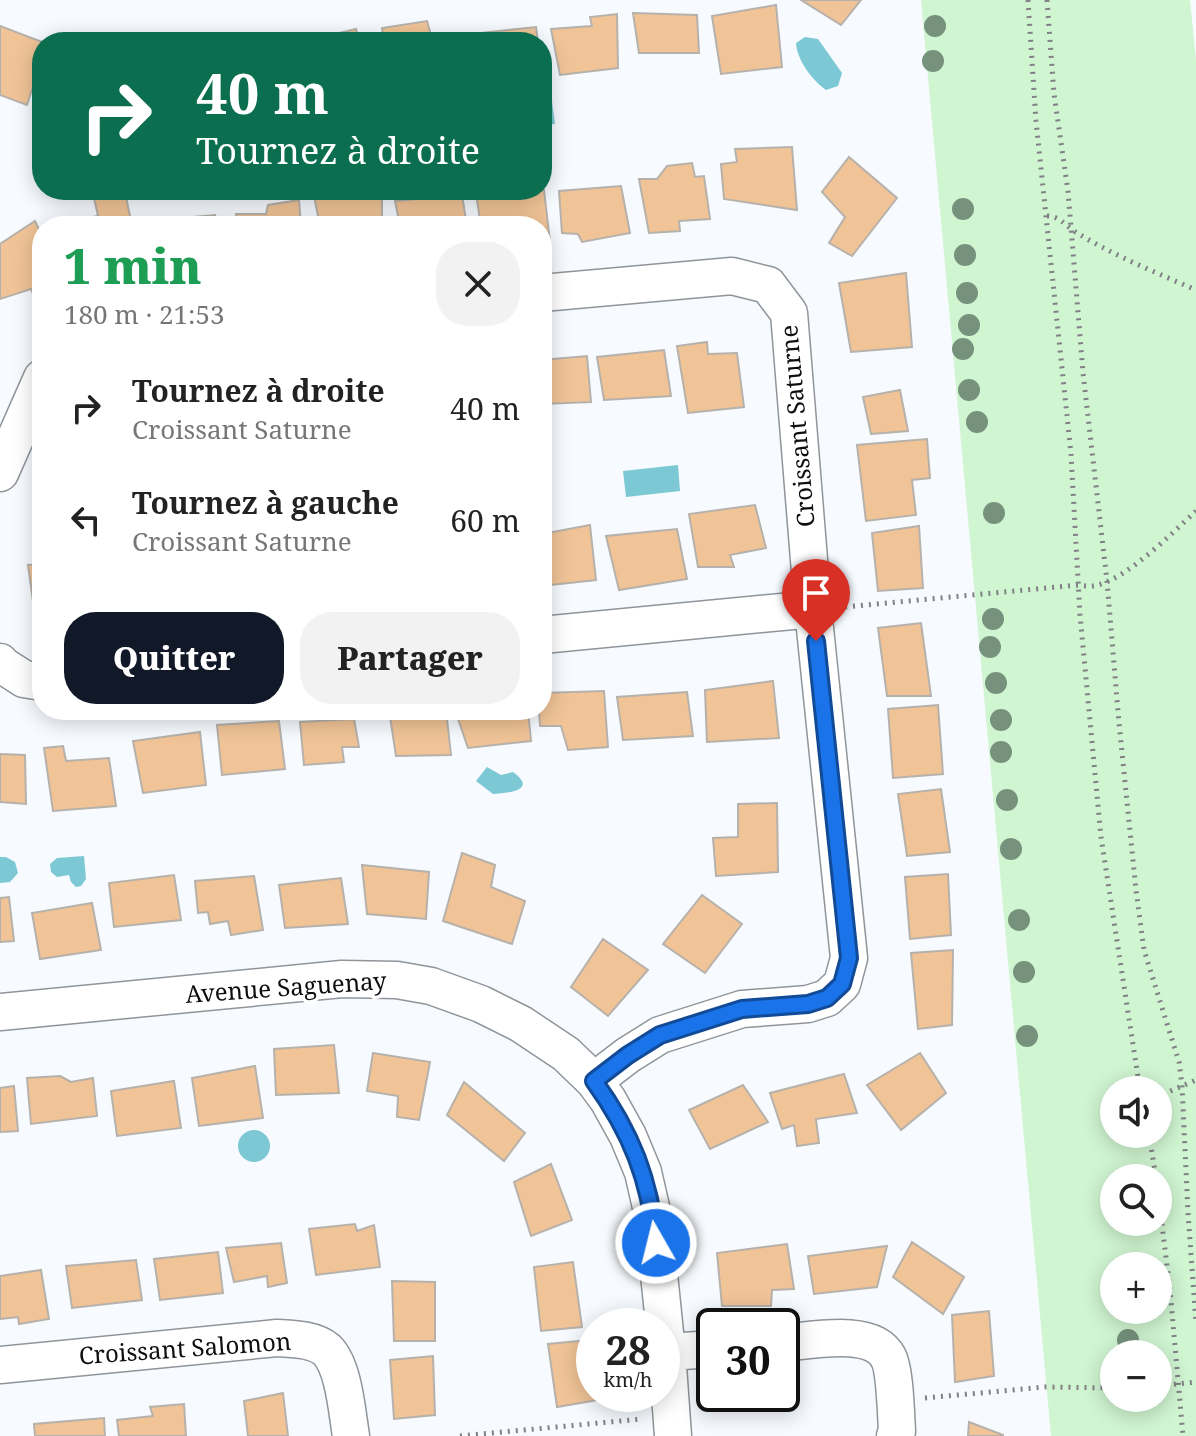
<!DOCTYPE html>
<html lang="fr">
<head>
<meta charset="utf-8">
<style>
	:root { --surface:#fff; --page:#f2f2f2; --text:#222; --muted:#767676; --accent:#111827 }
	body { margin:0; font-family:"Noto Serif",serif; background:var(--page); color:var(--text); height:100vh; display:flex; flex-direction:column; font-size:30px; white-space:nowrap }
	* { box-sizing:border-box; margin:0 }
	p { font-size:26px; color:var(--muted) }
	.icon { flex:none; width:44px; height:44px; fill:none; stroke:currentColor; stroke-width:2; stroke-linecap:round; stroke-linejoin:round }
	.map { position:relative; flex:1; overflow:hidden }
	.panel { position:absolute; left:32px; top:216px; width:520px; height:504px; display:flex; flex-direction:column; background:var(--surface); border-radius:32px; box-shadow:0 4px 20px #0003 }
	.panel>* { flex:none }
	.banner { position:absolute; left:32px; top:32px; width:520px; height:168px; border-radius:32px; box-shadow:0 4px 20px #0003; background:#0b6e4f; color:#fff; overflow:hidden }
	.controls { position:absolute; left:1100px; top:1076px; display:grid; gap:16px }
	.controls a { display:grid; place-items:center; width:72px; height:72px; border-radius:50%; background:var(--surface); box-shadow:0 4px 20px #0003; font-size:40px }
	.speed { position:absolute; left:576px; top:1308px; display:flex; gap:16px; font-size:40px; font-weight:700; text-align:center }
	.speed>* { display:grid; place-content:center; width:104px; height:104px; border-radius:50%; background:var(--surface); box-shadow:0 4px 20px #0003; line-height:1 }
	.speed small { font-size:20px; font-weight:400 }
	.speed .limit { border:4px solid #111; border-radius:12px; background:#fff; color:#111 }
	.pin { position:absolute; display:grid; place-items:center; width:68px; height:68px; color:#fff; margin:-82px -34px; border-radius:50% 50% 50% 0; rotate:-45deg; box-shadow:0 0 8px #0007 }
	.pin .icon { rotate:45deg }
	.me { position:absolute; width:88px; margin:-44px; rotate:352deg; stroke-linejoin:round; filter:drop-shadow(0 0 6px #0008) }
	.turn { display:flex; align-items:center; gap:28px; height:168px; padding:0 32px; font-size:36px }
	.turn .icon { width:104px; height:104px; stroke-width:2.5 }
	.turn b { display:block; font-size:56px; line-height:68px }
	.round { display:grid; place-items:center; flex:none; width:84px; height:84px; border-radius:32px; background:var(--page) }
	.overview { display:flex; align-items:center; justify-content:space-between; height:136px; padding:0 32px }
	h1 { font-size:48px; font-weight:800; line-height:60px; color:#1e9e55 }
	.cta { display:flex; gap:16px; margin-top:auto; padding:16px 32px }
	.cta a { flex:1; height:92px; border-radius:32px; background:var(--accent); color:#fff; font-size:32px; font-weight:800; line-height:92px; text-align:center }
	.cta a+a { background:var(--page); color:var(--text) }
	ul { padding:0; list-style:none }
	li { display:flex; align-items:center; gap:24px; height:112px; padding:0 32px }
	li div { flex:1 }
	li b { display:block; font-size:30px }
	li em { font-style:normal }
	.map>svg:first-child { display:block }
	.green { fill:#d0f5d1; fill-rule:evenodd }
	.water { fill:#7cc9d5 }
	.building { fill:#f1c497; stroke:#b7b1ab; stroke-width:2 }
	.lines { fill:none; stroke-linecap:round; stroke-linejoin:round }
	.minor-casing { stroke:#8f959a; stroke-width:39 }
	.path { stroke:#7f8184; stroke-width:5; stroke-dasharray:2 6; stroke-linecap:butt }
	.minor { stroke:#fff; stroke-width:36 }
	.tree { fill:#76927d }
	.route-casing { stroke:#114b97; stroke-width:20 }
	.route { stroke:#1a73e8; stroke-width:14 }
	.labels { text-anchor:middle; stroke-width:7; stroke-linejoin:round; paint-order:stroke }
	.street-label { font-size:24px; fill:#0c0e10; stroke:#fff }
</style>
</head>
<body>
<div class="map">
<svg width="1196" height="1436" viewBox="0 0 1196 1436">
	<rect width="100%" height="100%" fill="#f7fafe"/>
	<path class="green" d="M921,0H1190L1196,60V1436H1051ZM1114,1090H1158V1134H1114ZM1114,1178H1158V1222H1114ZM1114,1266H1158V1310H1114ZM1158,1354V1398H1114V1354Z"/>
	<path class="water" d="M805,37L818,39L842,73L838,86L826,90C812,80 797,60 796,43Z
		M542,79H549L555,124L542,126Z
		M678,465L680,491L626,497L623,471Z
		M487,767L501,775L513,772C539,791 506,793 493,794L476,781Z
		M84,856L86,879L81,886L76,887L71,882L69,875L57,877L51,872L50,864L57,858Z
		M0,857H6L15,862L18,873L10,882L0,883Z
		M238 1146a16 16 0 1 1 32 0a16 16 0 1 1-32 0Z"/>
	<path class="building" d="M801,0H861L841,25Z
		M776,5L782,67L721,74L712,16Z
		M633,13L697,15L699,53H639Z
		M617,14L618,68L560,75L551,29L592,26L590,17Z
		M427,21L431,35L454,33L455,42H384L382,28Z
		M0,26L42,42V59L27,105L0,95Z
		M536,27L538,42H473L471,34Z
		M356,29L360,42L306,41Z
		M792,147L797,210L724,199L721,164L737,162L735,149Z
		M849,157L897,198L852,256L829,243L845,217L822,192Z
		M692,163L695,177L704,176L710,219L679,221L680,231L649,233L639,179H657L667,166Z
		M621,186L630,233L582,242L578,234L562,233L559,191Z
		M544,190L550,242H542V226H481L476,194Z
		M382,191V226H320L314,196Z
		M125,192L132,226H68L67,222L98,216L94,198Z
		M462,195L467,226H400L395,201Z
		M299,200L301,226H238L236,214H266L268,205Z
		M215,215L216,226H195L194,217Z
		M35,221L42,236V295L35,298L31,289L0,299V244Z
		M906,273L912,347L851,352L839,283Z
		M707,342L708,354L737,353L744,407L688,413L677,346Z
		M664,350L671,396L604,400L597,357Z
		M587,356L591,402L542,404V360Z
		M900,390L908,431L871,434L863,397Z
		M927,439L930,478L912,480L916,515L866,521L857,445Z
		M755,505L766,548L730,555L734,567H698L689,514Z
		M590,525L596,580L542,586V534Z
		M919,526L923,588L878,591L872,533Z
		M677,529L687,579L619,590L606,536Z
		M42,564V629L37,630L28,565Z
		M921,623L931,696H887L878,628Z
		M773,681L779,738L707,742L705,690Z
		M604,691L608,747L568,750L561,726H540L539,710H542V693Z
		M687,692L693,736L623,740L617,697Z
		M938,705L943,774L893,778L888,709Z
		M389,710H446L451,755L396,756Z
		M455,710H528L531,741L468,748Z
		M354,719L359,747H342L344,762L304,765L300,722Z
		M279,721L285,769L222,775L217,725Z
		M200,732L206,785L143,793L133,741Z
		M63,746L66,761L109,758L116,806L53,811L44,748Z
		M0,754L25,755L26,804L0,802Z
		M941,789L950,852L907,856L898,794Z
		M777,803L778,872L716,876L713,838L738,837V804Z
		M462,853L495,865L491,887L525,901L512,944L443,921Z
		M362,865L429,872L426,919L367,914Z
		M948,874L951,935L910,939L905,877Z
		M174,875L181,920L114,927L109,883Z
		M254,876L263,930L231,935L228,921L210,924L208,912L198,913L195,881Z
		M341,878L348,924L285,928L279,885Z
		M702,895L742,924L705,973L663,944Z
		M9,897L14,941L0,942V898Z
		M92,903L101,950L40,959L32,913Z
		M603,939L648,970L608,1016L571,987Z
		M953,950L952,1025L918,1029L911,953Z
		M334,1045L339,1093L276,1095L274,1049Z
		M373,1053L430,1062L419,1120L397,1117L398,1096L367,1091Z
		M920,1053L946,1093L901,1130L867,1085Z
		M255,1066L263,1118L199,1126L192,1078Z
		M844,1074L857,1113L816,1119L819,1143L797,1146L794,1125L782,1129L770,1093Z
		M60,1076L71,1082L93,1078L97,1116L31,1124L27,1078Z
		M174,1081L181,1128L117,1136L111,1091Z
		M464,1082L525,1133L504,1161L447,1115Z
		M743,1085L768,1122L710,1149L689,1110Z
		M14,1086L18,1131L0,1132V1088Z
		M551,1164L572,1220L531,1236L514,1182Z
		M355,1224L357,1231L374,1225L380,1267L316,1275L309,1229Z
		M912,1242L964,1277L943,1314L893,1277Z
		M281,1243L287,1283L268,1287L267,1276L234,1282L226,1248Z
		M787,1244L794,1289L772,1290L771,1306H722L717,1253Z
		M887,1246L877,1287L814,1294L808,1256Z
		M218,1252L223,1293L160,1300L154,1259Z
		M136,1260L142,1300L72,1308L66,1266Z
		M573,1262L582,1327L541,1331L534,1267Z
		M41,1270L49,1319L19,1324L18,1317L0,1319V1276Z
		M392,1281L435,1282V1341H394Z
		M989,1311L994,1376L955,1382L952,1315Z
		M589,1340L594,1374V1394H597L598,1400L557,1407L548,1344Z
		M433,1356L435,1415L394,1419L390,1360Z
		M283,1393L288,1436H248L244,1401Z
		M184,1404L186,1436H119L117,1420L153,1416L150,1407Z
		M104,1418L105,1436H35L34,1424Z
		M969,1422L1003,1435V1436H968Z"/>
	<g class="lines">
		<defs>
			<path id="minor" d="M542,293L732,276L768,285L789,313L813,609L849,958L842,984L827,998L808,1004L742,1009L660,1035L628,1055L594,1081
				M0,473L42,378
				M542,635L813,609
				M0,662L2,665L24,679L42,682
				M0,1012L342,979L397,980L431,986L481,1004L521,1024L566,1054L594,1081L608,1100L628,1136L643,1172L653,1216L667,1352L673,1436
				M782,1343C810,1341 872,1327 888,1357C895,1369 896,1415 897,1431L895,1436
				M667,1352L714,1349
				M0,1365L277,1338C293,1339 314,1339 327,1350C344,1367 347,1412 351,1436"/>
		</defs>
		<use href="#minor" class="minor-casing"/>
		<path class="path" d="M1028,0L1036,121L1071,454L1080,615L1101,837L1140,1090
			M1047,0L1054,94L1068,191L1083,373L1107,581L1119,723L1136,890L1144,950L1179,1062L1182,1085L1188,1213L1196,1323
			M1047,216C1059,216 1065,225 1074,231C1112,255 1155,272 1196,290
			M845,607L1078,585C1085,586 1091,587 1098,585C1130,576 1171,534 1196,511
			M1158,1101L1168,1092L1196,1080
			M1149,1134L1156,1178
			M1158,1192L1170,1290L1183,1436
			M1158,1386L1196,1382
			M925,1398L1045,1387L1114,1388
			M460,1436L642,1419"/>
		<use href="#minor" class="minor"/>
	</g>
	<g class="tree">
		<circle cx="935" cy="26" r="11"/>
		<circle cx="933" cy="61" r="11"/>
		<circle cx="963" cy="209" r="11"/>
		<circle cx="965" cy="255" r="11"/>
		<circle cx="967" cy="293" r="11"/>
		<circle cx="969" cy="325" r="11"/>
		<circle cx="963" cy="349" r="11"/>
		<circle cx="969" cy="390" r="11"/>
		<circle cx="977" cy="422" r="11"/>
		<circle cx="994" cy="513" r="11"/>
		<circle cx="993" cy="619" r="11"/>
		<circle cx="990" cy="647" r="11"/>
		<circle cx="996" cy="683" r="11"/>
		<circle cx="1001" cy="720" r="11"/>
		<circle cx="1001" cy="752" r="11"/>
		<circle cx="1007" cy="800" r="11"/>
		<circle cx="1011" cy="849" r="11"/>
		<circle cx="1019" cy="920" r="11"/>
		<circle cx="1024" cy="972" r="11"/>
		<circle cx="1027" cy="1036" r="11"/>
		<circle cx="1128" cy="1340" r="11"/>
	</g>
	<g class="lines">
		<defs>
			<path id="route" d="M656,1243C650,1180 631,1132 594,1081L628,1055L660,1035L742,1009L808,1004L827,998L842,984L849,958L816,641"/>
		</defs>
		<use href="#route" class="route-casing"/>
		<use href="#route" class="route"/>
	</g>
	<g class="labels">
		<g class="street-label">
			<text transform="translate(798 426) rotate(-95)" y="8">Croissant Saturne</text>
			<text transform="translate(286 988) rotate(-4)" y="8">Avenue Saguenay</text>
			<text transform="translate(185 1349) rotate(-4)" y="8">Croissant Salomon</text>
		</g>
	</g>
</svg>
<div class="controls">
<a><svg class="icon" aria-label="sound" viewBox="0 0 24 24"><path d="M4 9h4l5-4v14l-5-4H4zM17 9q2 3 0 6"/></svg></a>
<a><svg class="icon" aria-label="search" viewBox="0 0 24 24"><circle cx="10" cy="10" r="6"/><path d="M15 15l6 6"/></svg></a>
<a>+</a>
<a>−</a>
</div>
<div class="speed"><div>28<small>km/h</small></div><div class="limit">30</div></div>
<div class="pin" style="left:816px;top:641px;background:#d93025"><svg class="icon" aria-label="arrive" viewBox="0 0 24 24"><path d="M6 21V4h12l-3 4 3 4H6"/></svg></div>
<svg class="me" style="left:656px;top:1243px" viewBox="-20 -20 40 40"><circle r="17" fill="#1a73e8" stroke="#fff" stroke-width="3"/><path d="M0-11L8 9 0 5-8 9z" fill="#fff"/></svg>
<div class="banner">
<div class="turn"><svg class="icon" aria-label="right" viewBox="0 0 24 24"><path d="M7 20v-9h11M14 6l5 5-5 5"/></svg><div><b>40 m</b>Tournez à droite</div></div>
</div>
<section class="panel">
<div class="overview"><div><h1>1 min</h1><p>180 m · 21:53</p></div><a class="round"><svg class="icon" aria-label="close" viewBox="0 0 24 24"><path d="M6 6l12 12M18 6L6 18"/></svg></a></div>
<ul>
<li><svg class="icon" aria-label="right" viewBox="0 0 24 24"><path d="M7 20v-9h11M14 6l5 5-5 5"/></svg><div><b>Tournez à droite</b><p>Croissant Saturne</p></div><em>40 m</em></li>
<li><svg class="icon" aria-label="left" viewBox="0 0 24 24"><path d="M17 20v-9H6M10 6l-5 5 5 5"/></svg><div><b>Tournez à gauche</b><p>Croissant Saturne</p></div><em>60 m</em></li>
</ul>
<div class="cta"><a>Quitter</a><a>Partager</a></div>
</section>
</div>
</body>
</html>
